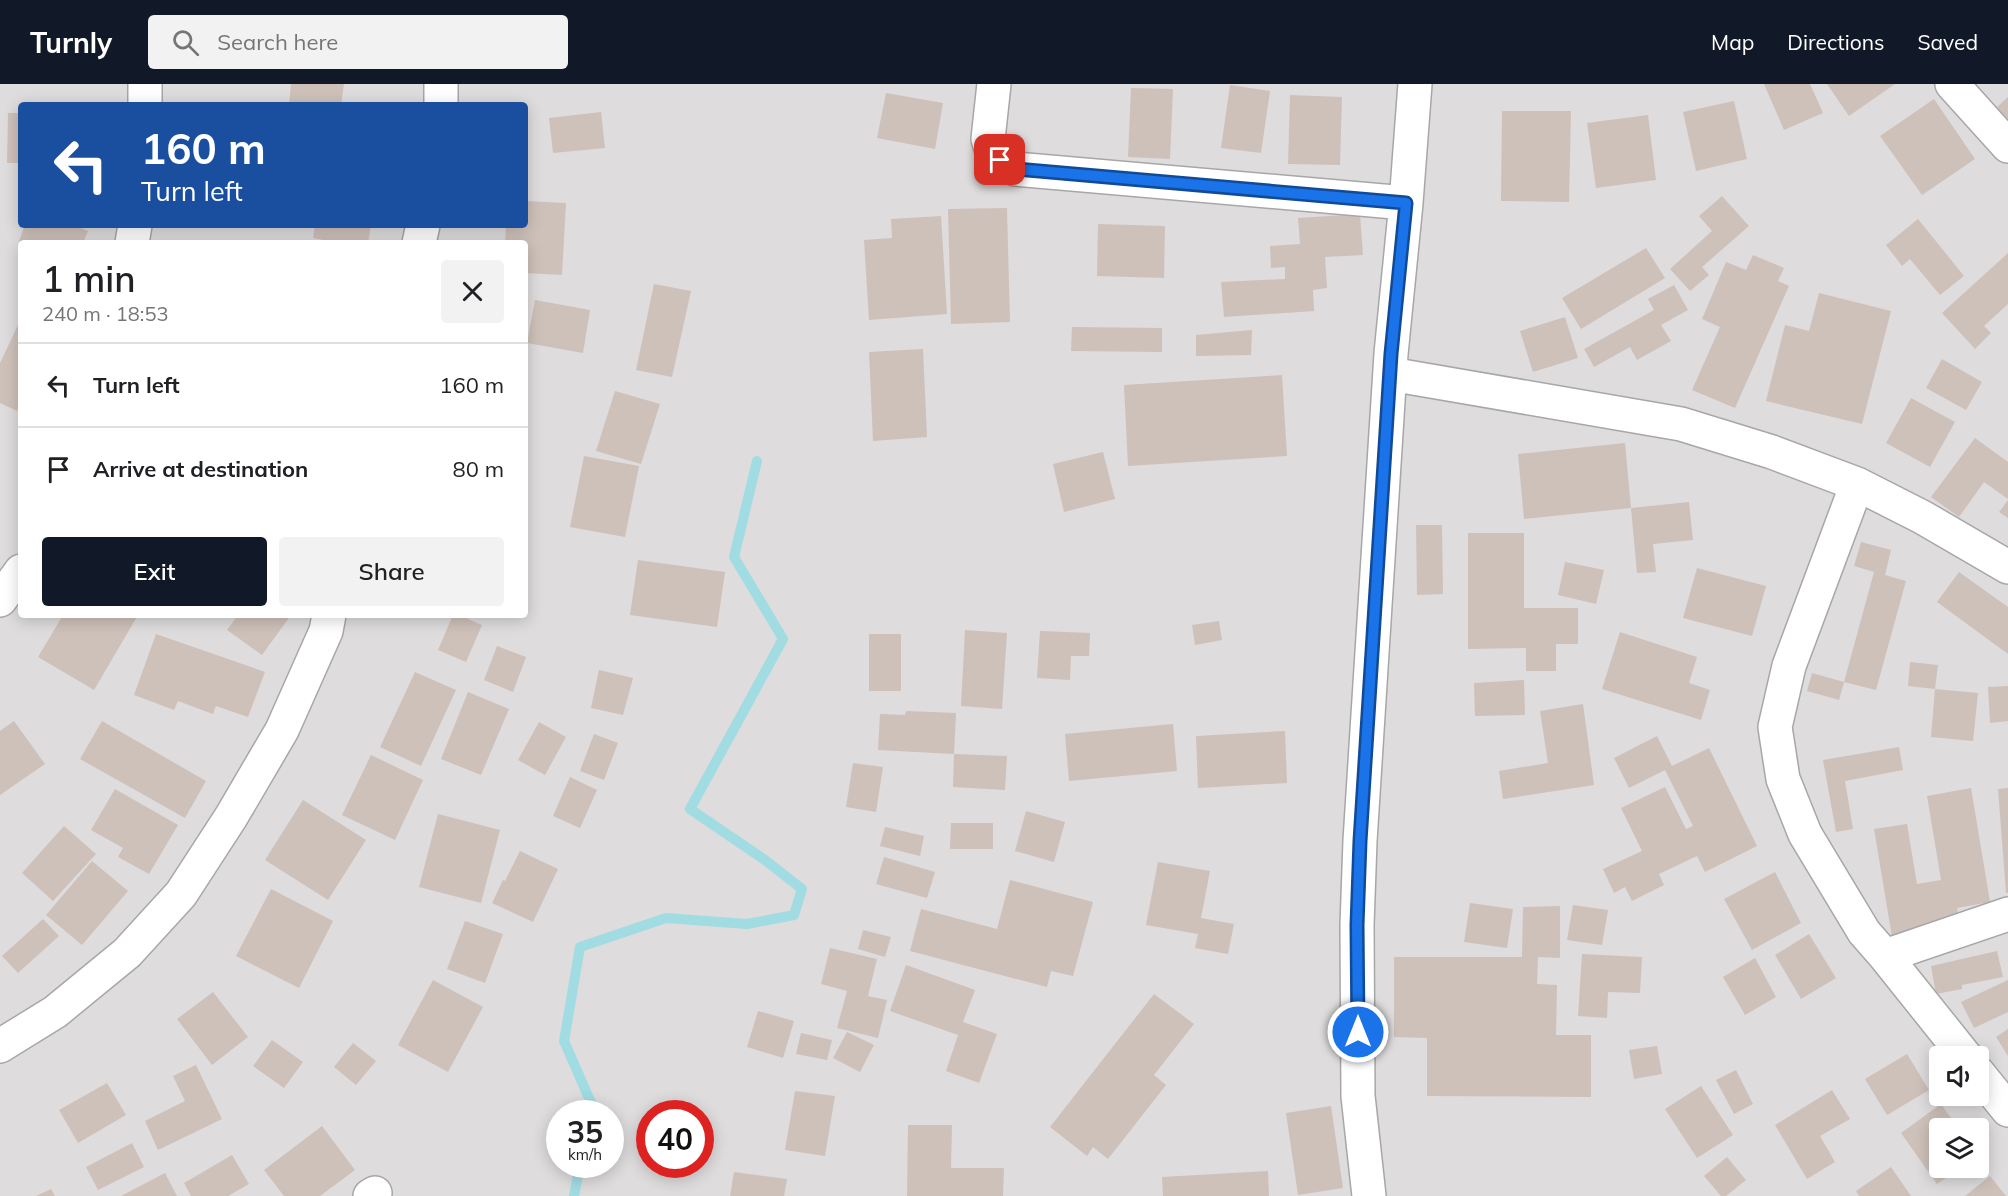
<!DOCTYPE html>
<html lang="en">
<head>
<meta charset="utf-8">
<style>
	:root { --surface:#fff; --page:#f2f2f2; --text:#202124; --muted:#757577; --line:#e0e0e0; --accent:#111827 }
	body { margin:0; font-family:Mulish,sans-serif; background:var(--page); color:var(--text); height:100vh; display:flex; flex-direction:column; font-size:22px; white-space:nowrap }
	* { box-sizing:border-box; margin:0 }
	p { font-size:20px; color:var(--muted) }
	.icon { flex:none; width:33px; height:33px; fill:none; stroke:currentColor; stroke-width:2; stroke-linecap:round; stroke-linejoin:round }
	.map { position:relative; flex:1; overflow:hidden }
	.side { position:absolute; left:18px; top:156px; width:510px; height:378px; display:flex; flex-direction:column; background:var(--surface); border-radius:6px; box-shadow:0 3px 15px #0003 }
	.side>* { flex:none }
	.hud { position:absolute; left:18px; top:18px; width:510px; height:126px; border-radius:6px; box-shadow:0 3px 15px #0003; background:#1a4fa0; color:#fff; overflow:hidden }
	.buttons { position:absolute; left:1929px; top:962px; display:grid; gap:12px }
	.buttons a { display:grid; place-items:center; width:60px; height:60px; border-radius:6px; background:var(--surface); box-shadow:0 3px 15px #0003; font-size:30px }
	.speed { position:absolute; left:546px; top:1016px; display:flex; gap:12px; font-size:30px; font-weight:700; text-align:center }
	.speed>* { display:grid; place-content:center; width:78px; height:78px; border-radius:50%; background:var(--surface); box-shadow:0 3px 15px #0003; line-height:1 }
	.speed small { font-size:15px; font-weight:400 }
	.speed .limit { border:9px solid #d22; background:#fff; color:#111 }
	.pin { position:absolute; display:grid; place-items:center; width:51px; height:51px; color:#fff; margin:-26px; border-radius:12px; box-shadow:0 3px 9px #0006 }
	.me { position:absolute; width:66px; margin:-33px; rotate:0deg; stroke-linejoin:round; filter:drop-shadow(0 0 4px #0008) }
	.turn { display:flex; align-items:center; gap:21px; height:126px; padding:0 24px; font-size:27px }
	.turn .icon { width:78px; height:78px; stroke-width:2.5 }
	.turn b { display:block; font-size:42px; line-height:51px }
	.round { display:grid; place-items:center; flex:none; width:63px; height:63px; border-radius:6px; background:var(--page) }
	.overview { display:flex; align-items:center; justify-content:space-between; height:102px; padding:0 24px }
	h1 { font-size:36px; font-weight:600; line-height:45px }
	.button { display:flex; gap:12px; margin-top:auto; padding:12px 24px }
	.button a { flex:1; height:69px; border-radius:6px; background:var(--accent); color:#fff; font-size:24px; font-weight:600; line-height:69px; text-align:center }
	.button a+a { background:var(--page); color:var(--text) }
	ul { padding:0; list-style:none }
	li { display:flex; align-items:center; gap:18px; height:84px; padding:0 24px; border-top:2px solid var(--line) }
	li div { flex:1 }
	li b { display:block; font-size:22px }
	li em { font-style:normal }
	header { display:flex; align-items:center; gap:36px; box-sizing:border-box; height:84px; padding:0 30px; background:var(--accent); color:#fff }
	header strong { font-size:28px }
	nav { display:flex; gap:33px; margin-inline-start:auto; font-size:21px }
	.search { width:420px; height:54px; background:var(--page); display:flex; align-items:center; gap:15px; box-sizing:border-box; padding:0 21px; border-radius:6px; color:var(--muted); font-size:22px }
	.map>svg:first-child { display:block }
	.residential { fill:#dedcdd; fill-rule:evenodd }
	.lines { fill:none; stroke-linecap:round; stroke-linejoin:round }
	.stream { stroke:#a1dce3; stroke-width:10 }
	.building { fill:#cec1ba }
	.minor-casing { stroke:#a7a7a7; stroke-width:36 }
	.minor { stroke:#fff; stroke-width:33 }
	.route-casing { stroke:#114b97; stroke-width:15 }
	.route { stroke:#1a73e8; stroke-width:10 }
</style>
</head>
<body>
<header>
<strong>Turnly</strong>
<div class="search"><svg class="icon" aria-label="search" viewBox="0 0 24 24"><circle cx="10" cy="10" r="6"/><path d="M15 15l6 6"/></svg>Search here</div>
<nav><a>Map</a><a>Directions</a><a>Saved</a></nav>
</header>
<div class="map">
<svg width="2008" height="1112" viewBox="0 0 2008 1112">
	<rect width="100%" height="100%" fill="#f1ebe5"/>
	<path class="residential" d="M0,0H2008V1112H0ZM21,21H525V141H21ZM21,159H525V531H21ZM1940,972H1978V1011H1940ZM560,1029H610V1080H560ZM650,1029H700V1080H650ZM1940,1044H1978V1083H1940Z"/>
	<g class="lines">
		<path class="stream" d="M590,1029L592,1021L564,957L580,863L666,834L747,840L794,831L802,805L765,776L690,725L783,555L734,473L757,377
			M574,1112L580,1080"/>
	</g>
	<path class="building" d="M291,0H344L341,21H289Z
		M1764,0H1810L1823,29L1784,46Z
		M1827,0H1895L1849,32Z
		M1230,1L1270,7L1261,69L1221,64Z
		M1131,4L1173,5L1170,75L1128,73Z
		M886,9L943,19L935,65L877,54Z
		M1290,11L1342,13L1340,81L1288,80Z
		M2008,13V36L1997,23Z
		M1934,15L1975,75L1922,111L1880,52Z
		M1734,17L1747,75L1696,87L1683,28Z
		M1502,27H1571L1569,118L1501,117Z
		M601,28L605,64L553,69L549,34Z
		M8,29H21V79H7Z
		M1648,31L1656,96L1596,104L1587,39Z
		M1722,112L1749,142L1702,183L1709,191L1690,207L1670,185L1712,147L1699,132Z
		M525,117L566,119L562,191L525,189V159H505L506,141H525Z
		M1007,124L1010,238L951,240L948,125Z
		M1360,130L1363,171L1325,173L1327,204L1313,206L1314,227L1224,233L1221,198L1285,195V183L1271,184L1270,162L1300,160L1298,134Z
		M941,132L947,230L869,236L864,156L892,154L891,135Z
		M1918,135L1964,192L1940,211L1910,175L1902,182L1886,161Z
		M1098,140L1165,142L1164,194L1097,192Z
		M25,141H73L88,147L83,159H23L19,157Z
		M315,141H371L368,159H339L313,154Z
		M1646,164L1665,194L1581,245L1562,214Z
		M2008,169V220L1984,242L1991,249L1975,265L1942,229Z
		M1753,171L1784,184L1778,197L1789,202L1735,324L1692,306L1720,243L1702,235L1726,178L1746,186Z
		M654,200L691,207L672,293L636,286Z
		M1674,201L1688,226L1661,241L1671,257L1637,276L1630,263L1594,283L1584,265L1654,226L1648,215Z
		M1819,209L1891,227L1862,340L1766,317L1785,241L1809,247Z
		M535,216L590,226L583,269L527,259Z
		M1565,233L1578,274L1533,288L1520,247Z
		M18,241L21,242V319L17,327L0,319V279Z
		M1072,243L1162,244V268L1071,267Z
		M1252,246L1251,271L1196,272V251Z
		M923,265L927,353L873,357L869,268Z
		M1942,275L1982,298L1966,326L1926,304Z
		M1282,291L1287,372L1128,382L1124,301Z
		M615,307L660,320L641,380L596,367Z
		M1911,314L1955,338L1930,383L1886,359Z
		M1975,354L2008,378V415L1984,398L1959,433L1931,413Z
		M1625,359L1631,424L1524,435L1518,370Z
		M1103,368L1115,415L1064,428L1053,380Z
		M584,372L639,382L625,453L570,443Z
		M2008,416V434L1999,428Z
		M1689,418L1693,456L1653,460L1656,488L1637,489L1631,424Z
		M1416,441H1442L1443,510L1417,511Z
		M1468,449H1524V524H1578V560H1556V587H1526V564L1468,565Z
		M1861,458L1891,466L1885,491L1906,497L1876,606L1844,598L1874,488L1854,482Z
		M638,476L725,488L717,543L630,531Z
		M1565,478L1604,486L1596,520L1558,511Z
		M1697,484L1766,502L1752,552L1683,534Z
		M1959,488L2008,523V570L1937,518Z
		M63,531H138L94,606L38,573Z
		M238,531H291L262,571L227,546Z
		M453,531H459L482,541L466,578L438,566Z
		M1219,537L1222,556L1195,561L1192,541Z
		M965,546L1007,549L1002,625L961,622Z
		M1040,547L1090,549L1089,572H1071L1070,596L1037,594Z
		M1620,548L1697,573L1689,599L1710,606L1701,636L1602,605Z
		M156,550L265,588L248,633L216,622L213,630L178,617L174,626L134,611Z
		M869,550H901V607H869Z
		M497,562L526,573L513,608L484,596Z
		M1910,578L1938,581L1935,605L1908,602Z
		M599,586L633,594L623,631L591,624Z
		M415,588L456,606L421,682L380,663Z
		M1812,589L1844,598L1839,616L1807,607Z
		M1524,596L1525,631L1475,632L1474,599Z
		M2008,602V637L1990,639L1988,603Z
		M1935,605L1978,609L1973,657L1931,653Z
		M468,608L509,625L481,691L441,675Z
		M1583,620L1594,701L1503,715L1499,687L1548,679L1540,627Z
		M906,627L956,629L954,670L878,666L880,630L905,631Z
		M14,637L45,680L0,711V647Z
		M102,637L206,697L185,734L80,675Z
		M539,638L566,653L545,691L518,676Z
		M1173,640L1177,687L1069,697L1065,650Z
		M1285,647L1287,699L1198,704L1196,652Z
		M594,650L618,659L604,696L580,687Z
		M1657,652L1672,682L1709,664L1757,762L1705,788L1697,772L1659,790L1664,801L1632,817L1625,803L1614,809L1603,785L1642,767L1621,724L1665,703L1686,745L1693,742L1665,686L1629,704L1614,674Z
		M1899,663L1903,686L1845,697L1853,745L1836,748L1823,676Z
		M954,670L1007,672L1005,706L953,703Z
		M371,671L423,696L395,756L342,731Z
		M853,679L883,683L876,728L846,723Z
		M570,693L597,706L580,744L553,732Z
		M1971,704L1990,818L1957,824L1960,841L1892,853L1874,745L1907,740L1917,800L1941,796L1927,712Z
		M2008,704V809H2006L1998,705Z
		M115,705L178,741L149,790L118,773L123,764L91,746Z
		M303,716L366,756L328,816L265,776Z
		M1026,727L1065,738L1054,778L1015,767Z
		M438,730L500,746L481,819L419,803Z
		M951,739H993V765H950Z
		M64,742L96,770L53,817L22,789Z
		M885,743L924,752L920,772L880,762Z
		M520,767L558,785L533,838L492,819L503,796L505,797Z
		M884,773L935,788L927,814L876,800Z
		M92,777L128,807L82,861L46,831Z
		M1158,778L1210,787L1201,834L1234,840L1228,870L1195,864L1198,850L1146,841Z
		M1775,788L1801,839L1752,866L1724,815Z
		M1010,796L1093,818L1073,892L1051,887L1047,903L910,867L921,825L997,845Z
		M271,805L333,837L299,904L236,872Z
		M1470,819L1513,825L1507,864L1464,858Z
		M1573,821L1608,826L1602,861L1567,856Z
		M1560,822V874L1538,873L1537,900L1557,901L1556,951H1591V1013L1427,1012V954L1394,953V873H1522L1523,823Z
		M43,835L59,852L18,889L2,872Z
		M465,837L503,850L485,899L447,885Z
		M863,846L891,853L885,873L858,865Z
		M1809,850L1836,894L1801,915L1775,871Z
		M830,864L877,875L868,912L887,916L878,954L837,944L847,907L821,900Z
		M1997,867L2003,893L1962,901V905L1936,910L1931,882Z
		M1582,870L1642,873L1640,909L1608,908L1607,934L1578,932Z
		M1755,874L1776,913L1745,931L1723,893Z
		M906,881L975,906L963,938L997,950L979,999L946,987L958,951L890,927Z
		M433,896L483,923L448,988L398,961Z
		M2008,896V928L1974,944L1961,918Z
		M213,908L248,953L212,981L177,935Z
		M1154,910L1194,940L1154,991L1166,1001L1108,1075L1093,1063L1087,1072L1050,1043Z
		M758,927L794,937L783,974L747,963Z
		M2008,945V972L1996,953Z
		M847,948L874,961L860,988L833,974Z
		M801,949L832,956L827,976L796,970Z
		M272,956L303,978L284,1004L253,982Z
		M353,959L376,977L356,1001L334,983Z
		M1657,962L1662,990L1634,995L1629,966Z
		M1907,970L1929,1006L1887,1031L1865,995Z
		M196,981L222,1035L158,1066L145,1037L185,1017L173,992Z
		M1736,986L1753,1020L1734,1030L1716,996Z
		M107,999L126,1031L78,1059L59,1026Z
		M1701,1002L1733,1051L1697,1074L1665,1025Z
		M1832,1006L1850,1035L1820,1052L1835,1078L1807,1095L1775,1041Z
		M795,1007L835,1012L825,1072L785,1066Z
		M1941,1020L1958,1044H1940V1083H1962L1937,1100L1901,1049Z
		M1331,1022L1343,1104L1298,1111L1286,1029Z
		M908,1041H952L951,1084H1004L1003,1112H907Z
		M322,1042L355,1086L320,1112H284L264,1086Z
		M132,1059L144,1083L98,1106L86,1083Z
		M232,1071L249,1100L228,1112H191L184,1099Z
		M1727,1073L1746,1096L1726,1112H1721L1704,1092Z
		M1891,1083L1911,1112H1859L1856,1107Z
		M1268,1087L1269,1112H1163L1162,1093Z
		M734,1088L787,1095L784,1112H730Z
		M165,1089L177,1112H121Z
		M1990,1092L2006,1112H1965Z
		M51,1105L55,1112H36Z"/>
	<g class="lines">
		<defs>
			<path id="minor" d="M994,0L988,55L993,70L1015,85L1406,119
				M1952,0L2008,62
				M145,21V0
				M441,21V0
				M132,159L135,141
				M419,159L423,141
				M1390,290L1681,340L1772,368L1857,400L1922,433L2008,483
				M1857,400L1789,582L1775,643L1783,695L1805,750L1864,848L1885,872L1965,972
				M0,516L21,487
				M1885,872L2008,830
				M0,962L55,928L127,869L181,810L231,733L282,646L326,547L329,531
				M1978,989L2008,1026
				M370,1112L375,1109
				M1369,1112L1358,1012L1357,841L1360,757L1391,270L1406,119L1415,0"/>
		</defs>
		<use href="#minor" class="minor-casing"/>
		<use href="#minor" class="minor"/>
	</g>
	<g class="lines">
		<defs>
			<path id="route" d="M1000,76L1015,85L1406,119L1391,270L1360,757L1357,841L1358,948"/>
		</defs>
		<use href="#route" class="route-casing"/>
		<use href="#route" class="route"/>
	</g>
</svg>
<div class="buttons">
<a><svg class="icon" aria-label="sound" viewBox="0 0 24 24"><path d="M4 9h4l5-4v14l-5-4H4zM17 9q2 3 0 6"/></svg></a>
<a><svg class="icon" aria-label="layers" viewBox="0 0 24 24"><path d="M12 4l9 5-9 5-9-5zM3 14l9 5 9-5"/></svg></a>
</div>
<div class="speed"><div>35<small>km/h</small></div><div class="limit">40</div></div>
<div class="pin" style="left:1000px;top:76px;background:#d93025"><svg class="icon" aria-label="arrive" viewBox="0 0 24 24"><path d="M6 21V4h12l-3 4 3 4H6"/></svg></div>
<svg class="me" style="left:1358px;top:948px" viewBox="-20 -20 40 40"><circle r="17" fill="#1a73e8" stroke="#fff" stroke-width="3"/><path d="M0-11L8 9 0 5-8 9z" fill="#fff"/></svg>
<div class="hud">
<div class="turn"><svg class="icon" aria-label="left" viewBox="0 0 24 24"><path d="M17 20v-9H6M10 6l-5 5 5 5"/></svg><div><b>160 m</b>Turn left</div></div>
</div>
<section class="side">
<div class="overview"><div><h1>1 min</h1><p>240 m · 18:53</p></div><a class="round"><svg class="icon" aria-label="close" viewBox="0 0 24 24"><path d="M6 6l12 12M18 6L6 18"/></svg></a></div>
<ul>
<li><svg class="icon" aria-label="left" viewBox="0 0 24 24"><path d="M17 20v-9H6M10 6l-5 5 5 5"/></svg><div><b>Turn left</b></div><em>160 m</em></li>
<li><svg class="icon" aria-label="arrive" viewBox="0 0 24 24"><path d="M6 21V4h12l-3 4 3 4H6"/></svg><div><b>Arrive at destination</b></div><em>80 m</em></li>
</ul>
<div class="button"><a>Exit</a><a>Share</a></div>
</section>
</div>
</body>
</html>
